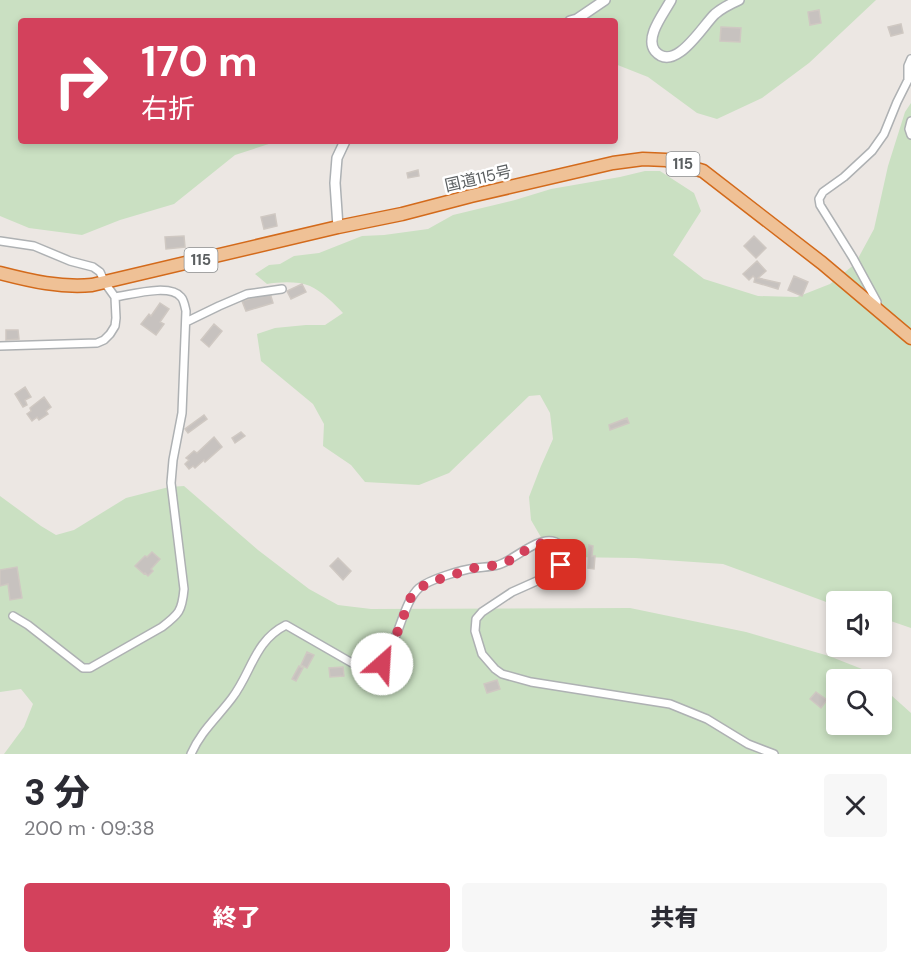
<!DOCTYPE html>
<html lang="ja">
<head>
<meta charset="utf-8">
<style>
	:root { --surface:#fff; --page:#f7f7f7; --text:#2b2b33; --muted:#7c7c81; --accent:#d3415c }
	body { margin:0; font-family:"DM Sans","Noto Sans JP",sans-serif; background:var(--page); color:var(--text); height:100vh; display:flex; flex-direction:column; font-size:22px; white-space:nowrap }
	* { box-sizing:border-box; margin:0 }
	p { font-size:20px; color:var(--muted) }
	.icon { flex:none; width:33px; height:33px; fill:none; stroke:currentColor; stroke-width:2; stroke-linecap:round; stroke-linejoin:round }
	.map { position:relative; height:754px; overflow:hidden }
	.details { display:flex; flex-direction:column; background:var(--surface); flex:1 }
	.details>* { flex:none }
	.hud { position:absolute; left:18px; top:18px; width:600px; height:126px; border-radius:6px; box-shadow:0 3px 9px #0003; background:#d3415c; color:#fff; overflow:hidden }
	.controls { position:absolute; left:826px; top:591px; display:grid; gap:12px }
	.controls a { display:grid; place-items:center; width:66px; height:66px; border-radius:6px; background:var(--surface); box-shadow:0 3px 9px #0003; font-size:30px }
	.pin { position:absolute; display:grid; place-items:center; width:51px; height:51px; color:#fff; margin:-26px; border-radius:12px; box-shadow:0 3px 9px #0006 }
	.me { position:absolute; width:66px; margin:-33px; rotate:26deg; stroke-linejoin:round; filter:drop-shadow(0 0 4px #0008) }
	.turn { display:flex; align-items:center; gap:21px; height:126px; padding:0 24px; font-size:27px }
	.turn .icon { width:78px; height:78px; stroke-width:2.5 }
	.turn b { display:block; font-size:42px; line-height:51px }
	.round { display:grid; place-items:center; flex:none; width:63px; height:63px; border-radius:6px; background:var(--page) }
	.summary { display:flex; align-items:center; justify-content:space-between; height:102px; padding:0 24px }
	h1 { font-size:36px; font-weight:800; line-height:45px }
	.primary-button { display:flex; gap:12px; margin-top:auto; padding:12px 24px }
	.primary-button a { flex:1; height:69px; border-radius:6px; background:var(--accent); color:#fff; font-size:24px; font-weight:800; line-height:69px; text-align:center }
	.primary-button a+a { background:var(--page); color:var(--text) }
	.map>svg:first-child { display:block }
	.green { fill:#cae0c2 }
	.building { fill:#c7c2bf; stroke:#cfc8c2; stroke-width:1.5 }
	.lines { fill:none; stroke-linecap:round; stroke-linejoin:round }
	.street-casing { stroke:#aeb1b3; stroke-width:10 }
	.secondary-casing { stroke:#adb1b4; stroke-width:12 }
	.highway-casing { stroke:#d36a1b; stroke-width:15 }
	.street { stroke:#fff; stroke-width:7 }
	.secondary { stroke:#fff; stroke-width:9 }
	.highway { stroke:#efc196; stroke-width:12 }
	.route { stroke:#d3415c; stroke-width:10; stroke-dasharray:0 18 }
	.labels { text-anchor:middle; stroke-width:5; stroke-linejoin:round; paint-order:stroke }
	.shield { fill:#fff; stroke:#8c8f90; stroke-width:1.5 }
	.shield-label { font-size:15px; font-weight:bold; fill:#5b5f61 }
	.street-label { font-size:16px; fill:#5b5f61; stroke:#fff }
</style>
</head>
<body>
<div class="map">
<svg width="911" height="754" viewBox="0 0 911 754">
	<rect width="100%" height="100%" fill="#ece7e3"/>
	<path class="green" d="M0,0H876L809,63L762,98L717,119L697,113L648,77L615,64V21H21V141H278L235,155L174,204L120,220L82,235L29,228L0,216Z
		M911,103V628L882,618V602H837V606L723,564L635,558L565,557L549,551L531,520L529,497L541,466L553,439L550,413L540,395L529,396L449,473L419,485L365,482L351,465L323,446L324,424L313,404L261,361L257,334L275,328L306,325H325L343,313C335,304 321,291 310,286C298,281 279,282 267,284L255,274L269,265L280,264L294,256L319,253L362,236L384,235L428,229L453,215L515,200L551,189L620,177L645,171H660L694,193L701,211L673,255L704,279L758,296L797,297L830,284L855,264L874,229L888,166L905,112Z
		M184,486L258,550L309,589L338,605L371,609L630,608L746,632L829,656L862,669L874,679L837,680V724H882V687L911,713V754H4L24,727L33,704L21,689L0,692V496L41,526L56,535L74,530L126,498L169,487Z"/>
	<path class="building" d="M819,10L821,23L810,25L808,12Z
		M901,24L903,33L891,36L888,27Z
		M721,27L741,28L740,42L720,41Z
		M418,170L419,176L408,178L407,173Z
		M275,214L277,226L264,229L261,217Z
		M184,236L185,247L166,249L165,237Z
		M754,236L766,248L756,258L744,246Z
		M757,261L766,271L758,278L780,283L778,289L754,282L755,278L753,276L749,280L743,274Z
		M794,276L808,282L802,296L788,290Z
		M302,284L306,292L291,299L287,291Z
		M270,293L273,303L246,311L242,301Z
		M160,303L169,309L160,322L164,324L156,335L141,324L149,314L151,316Z
		M214,324L222,331L209,347L201,340Z
		M6,330H18L19,339L6,340Z
		M25,387L31,397L25,400L27,405L23,407L15,394Z
		M44,397L51,407L46,411L48,414L39,420L37,417L32,421L27,414L31,411L30,408Z
		M204,415L207,419L188,433L185,429Z
		M627,418L629,423L610,430L609,425Z
		M241,432L245,436L235,443L232,438Z
		M214,437L222,447L205,462L204,460L195,468L193,466L189,469L185,464L189,460L186,458L194,451L197,453Z
		M589,545L593,546L592,556H595L594,569L588,568Z
		M152,552L160,559L151,569L153,571L148,576L145,573L144,574L135,566L145,556L147,557Z
		M338,558L351,571L343,580L330,566Z
		M17,567L22,598L10,600L8,584L0,586V570Z
		M307,652L314,655L307,668L301,665Z
		M299,666L303,668L296,681L292,679Z
		M343,667L344,676L330,677L329,668Z
		M497,680L500,689L487,693L484,684Z
		M816,692L827,700L821,708L810,699Z"/>
	<g class="lines">
		<defs>
			<path id="street" d="M911,121L909,129L911,135
				M0,241L34,246L70,261L93,267L100,272L105,283L115,297L116,318L115,326L110,334L104,340L97,343L0,346
				M877,309V302L853,258L820,205L819,199L823,192L844,177L872,151L884,134L897,102L908,80V66L911,59
				M186,322L219,306L247,294L282,289
				M13,616L28,625L83,668H90L162,627C179,614 182,611 184,589L171,483L173,460L182,413L186,311C185,307 184,300 181,297C170,283 130,295 115,297
				M191,754C201,731 217,718 232,698C252,672 254,641 286,625L359,667C395,682 397,607 419,588C430,579 461,570 475,568C483,567 491,567 498,565C514,560 536,538 552,541C562,543 563,549 564,558L555,571L548,576L512,592L482,612L476,619L475,631L482,654L495,669L502,674L531,682L670,704L707,719L748,744L774,754"/>
			<path id="secondary" d="M671,0C665,12 644,37 655,51C675,74 703,25 715,14C722,8 730,4 739,0
				M570,21L577,19L605,0
				M338,227L335,183L337,158L345,141"/>
			<path id="highway" d="M0,273C31,281 61,288 92,285L338,227L402,214L471,196L613,163L643,159L666,160L703,171L822,263L911,338"/>
		</defs>
		<use href="#street" class="street-casing"/>
		<use href="#secondary" class="secondary-casing"/>
		<use href="#highway" class="highway-casing"/>
		<use href="#street" class="street"/>
		<use href="#secondary" class="secondary"/>
		<use href="#highway" class="highway"/>
	</g>
	<g class="lines">
		<path class="route" d="M382,664L390,651L411,597L420,588L428,583L474,568L497,565L511,560L529,548L547,541L554,542L563,548L564,558L561,565"/>
	</g>
	<g class="labels">
		<g class="shield">
			<rect x="666.5" y="152" width="33" height="24" rx="4.5"/>
			<rect x="184.5" y="248" width="33" height="24" rx="4.5"/>
		</g>
		<g class="shield-label">
			<text x="683" y="169">115</text>
			<text x="201" y="265">115</text>
		</g>
		<g class="street-label">
			<text transform="translate(478 178) rotate(-13)" y="6">国道115号</text>
		</g>
	</g>
</svg>
<div class="controls">
<a><svg class="icon" aria-label="sound" viewBox="0 0 24 24"><path d="M4 9h4l5-4v14l-5-4H4zM17 9q2 3 0 6"/></svg></a>
<a><svg class="icon" aria-label="search" viewBox="0 0 24 24"><circle cx="10" cy="10" r="6"/><path d="M15 15l6 6"/></svg></a>
</div>
<div class="pin" style="left:561px;top:565px;background:#d93025"><svg class="icon" aria-label="arrive" viewBox="0 0 24 24"><path d="M6 21V4h12l-3 4 3 4H6"/></svg></div>
<svg class="me" style="left:382px;top:664px" viewBox="-20 -20 40 40"><circle r="19" fill="#fff"/><path d="M0-13L10 11 0 6-10 11z" fill="#d3415c"/></svg>
<div class="hud">
<div class="turn"><svg class="icon" aria-label="right" viewBox="0 0 24 24"><path d="M7 20v-9h11M14 6l5 5-5 5"/></svg><div><b>170 m</b>右折</div></div>
</div>
</div>
<section class="details">
<div class="summary"><div><h1>3 分</h1><p>200 m · 09:38</p></div><a class="round"><svg class="icon" aria-label="close" viewBox="0 0 24 24"><path d="M6 6l12 12M18 6L6 18"/></svg></a></div>
<div class="primary-button"><a>終了</a><a>共有</a></div>
</section>
</body>
</html>
